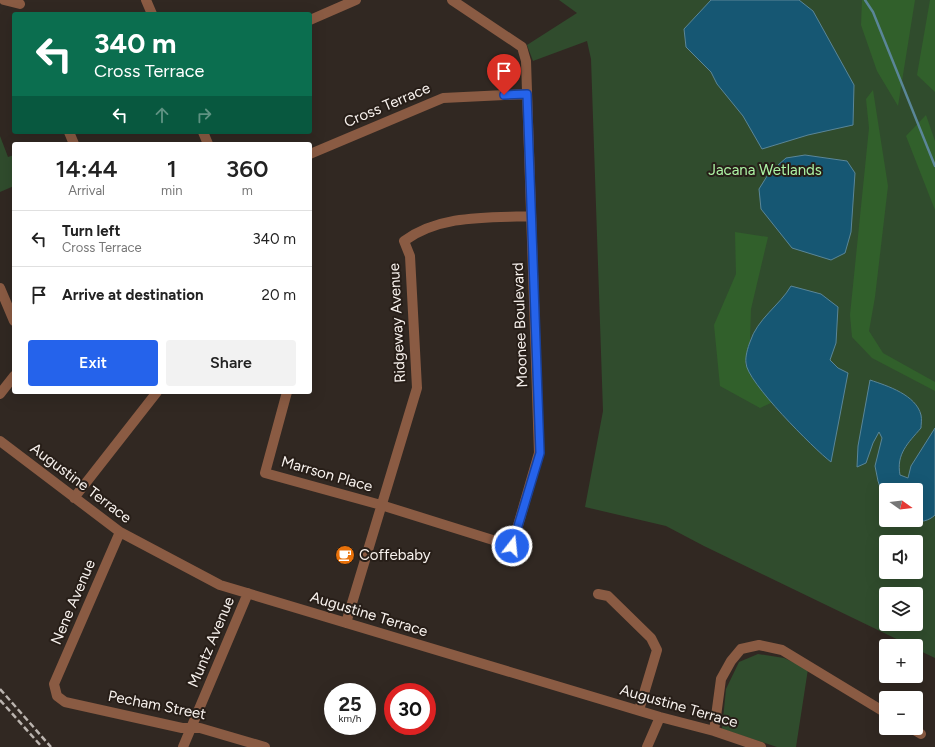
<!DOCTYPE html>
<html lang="en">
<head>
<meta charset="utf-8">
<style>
	:root { --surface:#fff; --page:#f2f2f2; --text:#222; --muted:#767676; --line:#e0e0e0; --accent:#2563eb }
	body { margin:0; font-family:Figtree,sans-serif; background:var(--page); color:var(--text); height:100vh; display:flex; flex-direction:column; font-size:15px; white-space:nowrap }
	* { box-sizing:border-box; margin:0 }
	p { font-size:13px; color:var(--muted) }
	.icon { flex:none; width:22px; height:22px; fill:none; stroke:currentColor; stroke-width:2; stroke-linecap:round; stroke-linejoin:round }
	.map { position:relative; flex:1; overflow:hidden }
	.sheet { position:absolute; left:12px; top:142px; width:300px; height:252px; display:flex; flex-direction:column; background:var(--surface); border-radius:4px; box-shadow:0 4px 16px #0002 }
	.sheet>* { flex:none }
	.guide { position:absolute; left:12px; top:12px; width:300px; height:122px; border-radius:4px; box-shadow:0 4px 16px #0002; background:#0b6e4f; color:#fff; overflow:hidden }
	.needle { width:26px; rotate:104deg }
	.controls { position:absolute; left:879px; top:483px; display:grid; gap:8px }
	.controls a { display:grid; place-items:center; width:44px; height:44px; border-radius:4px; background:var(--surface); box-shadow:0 4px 16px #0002; font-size:20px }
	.speed { position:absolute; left:324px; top:683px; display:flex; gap:8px; font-size:20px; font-weight:700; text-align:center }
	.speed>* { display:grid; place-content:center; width:52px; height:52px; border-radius:50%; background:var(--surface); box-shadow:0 4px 16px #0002; line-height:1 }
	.speed small { font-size:10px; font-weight:400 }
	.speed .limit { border:6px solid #d22; background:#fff; color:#111 }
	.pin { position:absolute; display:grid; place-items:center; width:34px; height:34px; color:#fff; margin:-41px -17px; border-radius:50% 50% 50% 0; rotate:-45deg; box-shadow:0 0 4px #0007 }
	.pin .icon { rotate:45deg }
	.me { position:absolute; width:44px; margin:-22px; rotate:16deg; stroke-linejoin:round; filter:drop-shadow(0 0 3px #0008) }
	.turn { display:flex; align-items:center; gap:14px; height:84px; padding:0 16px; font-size:18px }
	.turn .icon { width:52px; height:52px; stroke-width:2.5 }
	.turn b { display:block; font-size:28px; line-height:34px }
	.lanes { display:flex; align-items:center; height:38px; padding:0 16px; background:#0003; justify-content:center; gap:20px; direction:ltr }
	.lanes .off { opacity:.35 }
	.eta { display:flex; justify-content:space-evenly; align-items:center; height:68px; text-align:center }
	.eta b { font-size:24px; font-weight:600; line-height:28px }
	.button { display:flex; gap:8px; margin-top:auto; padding:8px 16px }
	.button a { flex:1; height:46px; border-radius:4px; background:var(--accent); color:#fff; font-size:16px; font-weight:600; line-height:46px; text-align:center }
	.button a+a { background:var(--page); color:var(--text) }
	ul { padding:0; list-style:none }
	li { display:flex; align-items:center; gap:12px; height:56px; padding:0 16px; border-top:1px solid var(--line) }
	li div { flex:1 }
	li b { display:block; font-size:15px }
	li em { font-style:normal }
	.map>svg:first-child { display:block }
	.green { fill:#304c2d; fill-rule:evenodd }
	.forest { fill:#31602b }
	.water { fill:#165773; stroke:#5a8698 }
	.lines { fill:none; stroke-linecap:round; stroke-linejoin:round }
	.stream { stroke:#5a8698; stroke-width:2.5 }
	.minor { stroke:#8a5b43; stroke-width:10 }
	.rail { stroke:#bbb4af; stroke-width:2.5; stroke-dasharray:6 3; stroke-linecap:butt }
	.route-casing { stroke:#184099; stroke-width:10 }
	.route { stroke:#2563eb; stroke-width:7 }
	.labels { text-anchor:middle; stroke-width:4; stroke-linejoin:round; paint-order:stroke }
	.street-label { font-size:15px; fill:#f8f2ee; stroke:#271e18 }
	.park-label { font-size:15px; fill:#adf4a5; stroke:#271e18 }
	.poi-label { font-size:15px; fill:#f8f2ee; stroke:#271e18; text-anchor:start }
</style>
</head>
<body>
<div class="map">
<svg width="935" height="747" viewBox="0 0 935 747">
	<rect width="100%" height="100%" fill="#312822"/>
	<path class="green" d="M559,0H935V658L916,649V646H911L704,546L666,526L585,507L603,411L591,59L587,41L533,61L527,45L577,13ZM886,490H916V520H886ZM886,542H916V572H886ZM886,594H916V624H886Z
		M0,136L8,157L14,155V186L0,192Z
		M758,654L784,658L808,669L796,747H777L722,729L726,689L739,662Z"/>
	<path class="forest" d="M862,0H915L898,106L877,71L861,25Z
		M930,0H935V92L917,75Z
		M873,90L888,186L875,297L869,331L883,353L935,382V391L872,358L852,337L850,315L869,128L866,99Z
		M926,115L935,141V210L906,136Z
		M735,232L768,237L751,309L750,341L745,364L756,383L773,402L760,408L720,386L714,325L736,274Z"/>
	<path class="water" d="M711,0H799L813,11L854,85L853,125L808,135L762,149L743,116L717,84L711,72L686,47L684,29Z
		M805,155L847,161L855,173L851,232L845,253L831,260L792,248L761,209L759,189L769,173L786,158Z
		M791,286L821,294L838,307L836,343L830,360L838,368L848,373L831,462C814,449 746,381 746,363C745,357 748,347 750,342C757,319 780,305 791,286Z
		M870,380C888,386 916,395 921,415C922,419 921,425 921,428C908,443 896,454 900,475L908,478L911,466L935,428V515C929,521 920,523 912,520H916V490H886V505L878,481L875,466L882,438L879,432L873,443L866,463L857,467L858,446Z"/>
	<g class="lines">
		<path class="stream" d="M865,0L873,12L935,166"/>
		<path class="minor" d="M4,0L20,4
			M146,0L152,14
			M310,20L356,0
			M69,132L74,144
			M203,132L208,144
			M310,154L443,98L527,94
			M0,288L14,321
			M287,392L265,473L381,505L512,546L539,453L526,61L522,47L452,0
			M0,394L14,376
			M0,441L120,532L220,585L660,717L714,731L761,747
			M74,498L157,392
			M120,532L54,684L57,696L65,702L182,728H200L265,747
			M598,594L608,596L651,638L657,650L639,710
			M346,623L417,388L410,256L404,241C441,214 489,218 531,216
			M911,728L921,734
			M714,731L721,679L731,661L741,649L759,645L782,650L886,713
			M183,747L248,593
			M647,747L660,717"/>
		<path class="rail" d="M0,689L51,747
			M0,700L42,747"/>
	</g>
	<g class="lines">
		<defs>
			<path id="route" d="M504,95L527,94L540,453L512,546"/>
		</defs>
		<use href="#route" class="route-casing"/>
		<use href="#route" class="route"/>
	</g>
	<defs>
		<symbol id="cafe-disc" viewBox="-11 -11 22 22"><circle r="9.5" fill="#e8710a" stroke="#271e18"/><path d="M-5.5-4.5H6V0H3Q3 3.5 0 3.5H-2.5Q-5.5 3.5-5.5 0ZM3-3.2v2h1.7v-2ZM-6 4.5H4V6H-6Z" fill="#fff"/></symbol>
	</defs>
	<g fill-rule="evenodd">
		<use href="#cafe-disc" x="334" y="544" width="22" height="22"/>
	</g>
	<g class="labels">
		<g class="street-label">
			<text transform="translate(387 105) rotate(-23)" y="5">Cross Terrace</text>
			<text transform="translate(397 323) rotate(-93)" y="5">Ridgeway Avenue</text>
			<text transform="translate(520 325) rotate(-92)" y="5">Moonee Boulevard</text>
			<text transform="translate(327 474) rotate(16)" y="5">Marrson Place</text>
			<text transform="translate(81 483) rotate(37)" y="5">Augustine Terrace</text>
			<text transform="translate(73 602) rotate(-67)" y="5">Nene Avenue</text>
			<text transform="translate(369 614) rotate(17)" y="5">Augustine Terrace</text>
			<text transform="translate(211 642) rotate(-67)" y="5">Muntz Avenue</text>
			<text transform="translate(157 705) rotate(11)" y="5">Pecham Street</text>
			<text transform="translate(679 706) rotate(16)" y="5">Augustine Terrace</text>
		</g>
		<g class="park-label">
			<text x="765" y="175">Jacana Wetlands</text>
		</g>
		<g class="poi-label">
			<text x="359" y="560">Coffebaby</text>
		</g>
	</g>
</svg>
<div class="controls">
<a><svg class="needle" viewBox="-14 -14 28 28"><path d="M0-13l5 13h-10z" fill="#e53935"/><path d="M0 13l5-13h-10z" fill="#767676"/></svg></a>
<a><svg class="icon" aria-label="sound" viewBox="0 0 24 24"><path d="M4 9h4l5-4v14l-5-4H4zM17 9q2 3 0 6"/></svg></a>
<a><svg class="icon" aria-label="layers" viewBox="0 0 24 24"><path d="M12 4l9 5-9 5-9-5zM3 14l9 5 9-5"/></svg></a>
<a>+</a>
<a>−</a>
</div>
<div class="speed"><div>25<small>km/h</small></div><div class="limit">30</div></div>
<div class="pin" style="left:504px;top:95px;background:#d93025"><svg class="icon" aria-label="arrive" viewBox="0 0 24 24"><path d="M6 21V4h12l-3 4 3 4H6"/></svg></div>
<svg class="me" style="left:512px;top:546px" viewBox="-20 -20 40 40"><circle r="17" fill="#2563eb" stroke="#fff" stroke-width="3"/><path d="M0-11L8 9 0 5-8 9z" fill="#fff"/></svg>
<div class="guide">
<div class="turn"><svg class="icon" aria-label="left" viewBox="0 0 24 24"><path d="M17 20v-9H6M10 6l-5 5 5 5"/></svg><div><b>340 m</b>Cross Terrace</div></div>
<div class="lanes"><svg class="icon" aria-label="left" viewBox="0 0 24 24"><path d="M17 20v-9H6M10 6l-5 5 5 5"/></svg><svg class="icon off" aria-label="ahead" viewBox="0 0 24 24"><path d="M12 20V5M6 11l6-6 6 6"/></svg><svg class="icon off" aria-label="right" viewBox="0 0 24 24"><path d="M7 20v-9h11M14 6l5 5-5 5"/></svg></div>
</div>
<section class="sheet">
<div class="eta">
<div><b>14:44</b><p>Arrival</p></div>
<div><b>1</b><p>min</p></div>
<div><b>360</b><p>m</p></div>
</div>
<ul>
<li><svg class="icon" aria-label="left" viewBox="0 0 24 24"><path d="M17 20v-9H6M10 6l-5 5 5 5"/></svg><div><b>Turn left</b><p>Cross Terrace</p></div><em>340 m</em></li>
<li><svg class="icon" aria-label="arrive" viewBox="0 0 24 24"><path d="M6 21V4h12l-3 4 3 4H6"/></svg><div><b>Arrive at destination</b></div><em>20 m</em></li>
</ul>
<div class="button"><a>Exit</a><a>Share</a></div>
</section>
</div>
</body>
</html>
